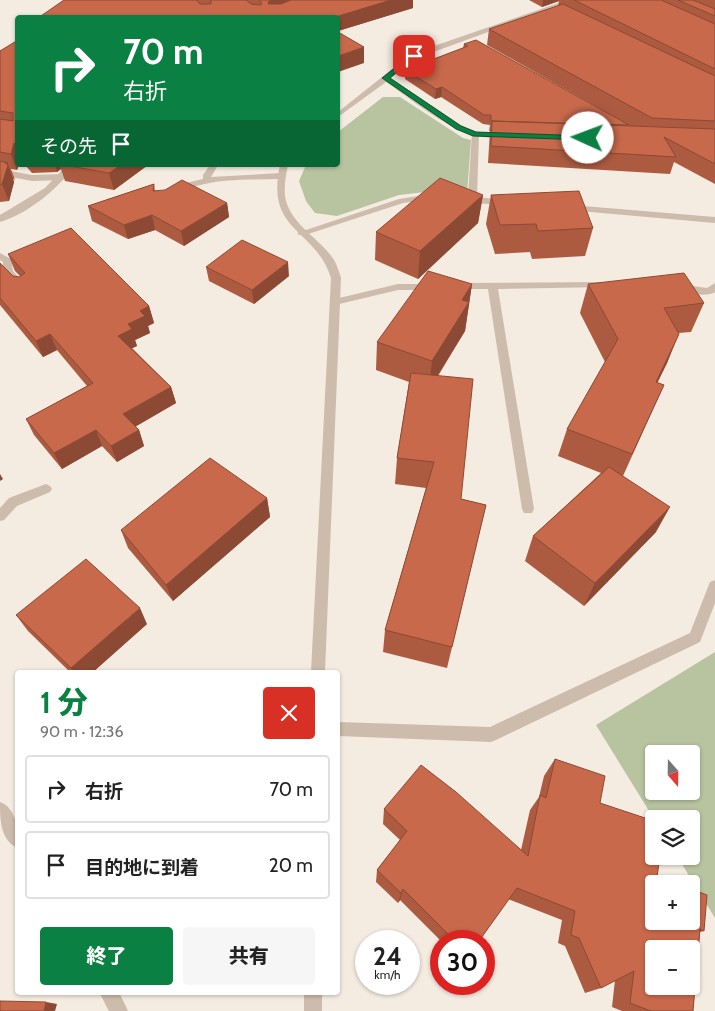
<!DOCTYPE html>
<html lang="ja">
<head>
<meta charset="utf-8">
<style>
	:root { --surface:#fff; --page:#f6f6f6; --text:#222; --muted:#767676; --line:#e0e0e0; --accent:#0b8043 }
	body { margin:0; font-family:Cabin,"Noto Sans JP",sans-serif; background:var(--page); color:var(--text); height:100vh; display:flex; flex-direction:column; font-size:19px; white-space:nowrap }
	* { box-sizing:border-box; margin:0 }
	p { font-size:16px; color:var(--muted) }
	.icon { flex:none; width:28px; height:28px; fill:none; stroke:currentColor; stroke-width:2; stroke-linecap:round; stroke-linejoin:round }
	.map { position:relative; flex:1; overflow:hidden }
	.side { position:absolute; left:15px; top:670px; width:325px; height:325px; display:flex; flex-direction:column; background:var(--surface); border-radius:5px; box-shadow:0 1px 4px #0004 }
	.side>* { flex:none }
	.top-card { position:absolute; left:15px; top:15px; width:325px; height:152px; border-radius:5px; box-shadow:0 1px 4px #0004; background:#0b8043; color:#fff; overflow:hidden }
	.needle { width:32px; rotate:160deg }
	.buttons { position:absolute; left:645px; top:745px; display:grid; gap:10px }
	.buttons a { display:grid; place-items:center; width:55px; height:55px; border-radius:5px; background:var(--surface); box-shadow:0 1px 4px #0004; font-size:25px }
	.speed { position:absolute; left:355px; top:930px; display:flex; gap:10px; font-size:25px; font-weight:700; text-align:center }
	.speed>* { display:grid; place-content:center; width:65px; height:65px; border-radius:50%; background:var(--surface); box-shadow:0 1px 4px #0004; line-height:1 }
	.speed small { font-size:12px; font-weight:400 }
	.speed .limit { border:8px solid #d22; background:#fff; color:#111 }
	.pin { position:absolute; display:grid; place-items:center; width:42px; height:42px; color:#fff; margin:-21px; border-radius:10px; box-shadow:0 2px 8px #0006 }
	.me { position:absolute; width:55px; margin:-28px; rotate:272deg; stroke-linejoin:round; filter:drop-shadow(0 0 4px #0008) }
	.turn { display:flex; align-items:center; gap:18px; height:105px; padding:0 25px; font-size:22px }
	.turn .icon { width:65px; height:65px; stroke-width:2.5 }
	.turn b { display:block; font-size:35px; line-height:42px }
	.then { display:flex; align-items:center; height:48px; padding:0 25px; background:#0003; gap:10px; font-size:19px }
	.round { display:grid; place-items:center; flex:none; width:52px; height:52px; border-radius:5px; background:var(--page) }
	.summary { display:flex; align-items:center; justify-content:space-between; height:85px; padding:0 25px }
	h1 { font-size:30px; font-weight:800; line-height:38px; color:var(--accent) }
	.cta { display:flex; gap:10px; margin-top:auto; padding:10px 25px }
	.cta a { flex:1; height:58px; border-radius:5px; background:var(--accent); color:#fff; font-size:20px; font-weight:800; line-height:58px; text-align:center }
	.cta a+a { background:var(--page); color:var(--text) }
	ul { padding:0; list-style:none }
	li { display:flex; align-items:center; gap:15px; height:68px; margin:0 10px 8px; padding:0 15px; border:2px solid var(--line); border-radius:5px }
	li div { flex:1 }
	li b { display:block; font-size:19px }
	li em { font-style:normal }
	.map>svg:first-child { display:block }
	.green { fill:#b8c4a0; fill-rule:evenodd }
	.lines { fill:none; stroke-linecap:round; stroke-linejoin:round }
	.service { fill:#cdbbac; fill-rule:evenodd }
	.pedestrian { fill:#cdbbac; fill-rule:evenodd }
	.minor { fill:#cdbbac; fill-rule:evenodd }
	.wall { fill:#ac5a40 }
	.shaded-wall { fill:#8c4a34 }
	.building { fill:#c8694b; stroke:#8c4a34; fill-rule:evenodd }
	.route { fill:#0b8043; stroke:#07532c }
</style>
</head>
<body>
<div class="map">
<svg width="715" height="1011" viewBox="0 0 715 1011">
	<rect width="100%" height="100%" fill="#f4ebe1"/>
	<path class="green" d="M383,97H400L463,138L471,140L467,194L434,191L399,195L337,216L315,213L306,201L299,181L306,165H338V132Z
		M715,652V918L677,856H691V819H654L596,725ZM654,754H691V791H654Z"/>
	<g class="lines">
		<path class="service" d="M210,165H218L211,177L280,173L284,176L280,179C253,180 223,178 196,186C189,188 183,195 175,194V190L186,183L203,179V175Z
			M0,169L32,175L63,174L67,177L63,180L32,181L0,175Z
			M0,253L11,259L13,271L22,281V285H16L3,272V262L0,260Z
			M46,484L50,486L52,489L50,492L17,506L4,520L0,521V508L9,498Z"/>
		<path class="pedestrian" d="M472,132L479,134L477,197L506,200L509,201V205L472,203L462,199L468,197Z
			M431,194L435,197L434,199L403,203L305,235H299L297,233L399,199Z
			M571,205L715,217V223L568,210V206Z
			M603,282L608,285L606,287L498,289L534,509L532,513H524L522,509L488,289H456L451,286L456,283Z
			M715,283V292C707,298 680,293 673,287L678,284L707,288Z
			M398,284H433L438,287L433,290H398L335,305L330,302L335,299Z"/>
		<path class="minor" d="M567,0H576L417,58L390,78L461,125L476,132L506,133H509V137C462,145 422,106 386,82L338,117V112L411,54Z
			M67,165H75C58,189 29,213 0,222V215L45,188Z
			M280,165H288C286,175 284,185 285,196C289,224 320,238 334,260C337,265 339,272 341,278L325,672H311L331,278C315,227 265,233 280,165Z
			M715,580V603L700,642L496,740L491,742L338,736V722L490,727L690,633L710,582Z
			M0,802C18,809 18,832 18,848C0,841 0,818 0,802Z
			M99,992H119L128,1011H109Z
			M304,992H322V1011H304Z"/>
	</g>
	<path class="wall" d="M64,0H413V8L338,31V18Z
		M529,0H715V184L674,162L670,174L488,163L490,131H489L490,125L483,124L441,97L435,99L405,79V70L463,48L464,44L604,111L487,45L489,29L558,6L559,1L542,7Z
		M18,37V165H19L17,170L11,169L15,180L13,179L14,182L9,201L0,202V51L17,41L16,38Z
		M25,165H148L114,190L65,181L61,169L57,172L32,173Z
		M154,184L155,191L227,203L229,217L184,246L155,230L128,239L92,221L88,206Z
		M483,195L478,223L418,279L375,260L376,232Z
		M491,195L593,228L585,256L532,259L530,252L495,254L486,224Z
		M8,254L149,306L154,323L148,326L150,333L135,340L137,346L132,348L171,387L176,403L135,427L139,430L144,446L117,462L102,446L62,469L34,435L26,419L87,386L57,350L43,357L0,305V263L13,276L19,277L20,276L15,271Z
		M206,267L289,276L254,304L209,281Z
		M472,284L465,331L438,376L461,499L486,505L447,668L383,652L385,630L426,488L395,484L397,458L409,382L376,370L377,342Z
		M588,284L704,303L691,332L678,333L667,363L657,383L664,385L623,476L656,532L584,606L525,561L533,536L601,473L558,456L567,429L605,362L580,313Z
		M267,498L270,517L173,601L128,548L121,530Z
		M16,615L147,624L93,672H70L28,631Z
		M555,759L600,803L691,921L704,931L700,932L693,1011H622L612,1007L615,980L601,988L585,993L565,946L558,943L562,920L508,899L479,941H441L400,900L398,903L376,882L377,870L400,840L383,824L384,809L521,850L530,810L539,797L544,776Z"/>
	<path class="shaded-wall" d="M272,0H307L270,16L268,4L269,1Z
		M391,0H413V8L338,31V18H332Z
		M543,0H559V1L542,7Z
		M364,47V63L338,72V56Z
		M442,87L441,97L435,99L436,89Z
		M14,143L18,152V165H19L17,170L11,154Z
		M8,165L14,182L9,201L2,184Z
		M55,165H60L61,169L57,172Z
		M121,165H148L114,190L109,173Z
		M483,195L478,223L418,279L420,251Z
		M227,203L229,217L184,246L181,231Z
		M152,215L155,230L128,239L124,225Z
		M288,262L289,276L254,304L252,290Z
		M472,284L465,331L429,389L432,361L462,300Z
		M149,306L154,323L148,326L150,333L135,340L137,346L124,352L118,336L140,311Z
		M50,334L57,350L43,357L36,341Z
		M679,334L667,363L644,410L656,382Z
		M171,387L176,403L129,430L123,414Z
		M96,430L102,446L62,469L54,453Z
		M139,430L144,446L117,462L111,446Z
		M0,474L3,479L0,481Z
		M267,498L270,517L173,601L166,585Z
		M670,507L656,532L584,606L595,583Z
		M140,608L147,624L93,672H74L71,668Z
		M403,889L400,900L398,903L401,893Z
		M46,1002L57,1004L55,1011H44Z"/>
	<path class="building" d="M64,0H196L200,4H211V1L210,0H246L251,4L261,5L262,3L259,0H272L269,1L268,4H281L291,0H391L332,18H38Z
		M574,0H661L715,24V69Z
		M678,0H693L715,9V16Z
		M563,4L715,76V121L652,118L489,29Z
		M338,32L364,47L338,56Z
		M18,40V147L14,143L11,154L0,152V119L13,121V113L0,111V51Z
		M476,40L629,125L491,121V115H484L442,87L436,89L405,70L468,46L464,44Z
		M492,121L715,129V164L664,137L676,157L491,146Z
		M0,161L8,163H5L8,165L2,184L0,185Z
		M64,165H121L109,173Z
		M440,178L483,195L420,251L376,232Z
		M182,180L227,203L181,231L152,215L124,225L88,206L154,184L153,191L165,190Z
		M579,191L593,228L538,231L536,224L500,225L491,195Z
		M71,228L149,306L140,311L145,316L128,324L132,329L118,336L171,387L123,414L139,430L111,446L96,430L54,453L26,419L93,383L50,334L36,341L0,298V263L13,276L19,277L25,273L8,254Z
		M242,240L288,262L252,290L206,267Z
		M428,271L472,284L462,300L469,302L432,361L377,342Z
		M684,273L704,303L664,308L679,334L656,382L664,385L632,454L567,429L618,339L588,284Z
		M411,373L473,379L461,499L486,505L452,647L385,630L434,462L397,458Z
		M210,458L267,498L166,585L121,530Z
		M609,467L670,507L595,583L533,536Z
		M86,559L140,608L71,668L16,615Z
		M555,759L605,776L600,803L654,821V856H660L657,877L676,884H654V921H691V889L707,895L704,931L700,929L693,1011H651L630,1003L634,971L601,988L579,938L571,935L575,911L517,888L479,941H455L403,889L401,893L377,870L407,831L384,809L421,765L456,792L528,856L540,795L546,798ZM654,949H691V986H654Z
		M0,1001L46,1002L44,1011H0Z"/>
	<path class="route" d="M412,54L417,56L390,78L461,126L476,132L588,136L592,138L588,140L473,136L456,129L382,78Z"/>
</svg>
<div class="buttons">
<a><svg class="needle" viewBox="-14 -14 28 28"><path d="M0-13l5 13h-10z" fill="#e53935"/><path d="M0 13l5-13h-10z" fill="#767676"/></svg></a>
<a><svg class="icon" aria-label="layers" viewBox="0 0 24 24"><path d="M12 4l9 5-9 5-9-5zM3 14l9 5 9-5"/></svg></a>
<a>+</a>
<a>−</a>
</div>
<div class="speed"><div>24<small>km/h</small></div><div class="limit">30</div></div>
<div class="pin" style="left:414px;top:56px;background:#d93025"><svg class="icon" aria-label="arrive" viewBox="0 0 24 24"><path d="M6 21V4h12l-3 4 3 4H6"/></svg></div>
<svg class="me" style="left:588px;top:138px" viewBox="-20 -20 40 40"><circle r="19" fill="#fff"/><path d="M0-13L10 11 0 6-10 11z" fill="#0b8043"/></svg>
<div class="top-card">
<div class="turn"><svg class="icon" aria-label="right" viewBox="0 0 24 24"><path d="M7 20v-9h11M14 6l5 5-5 5"/></svg><div><b>70 m</b>右折</div></div>
<div class="then">その先<svg class="icon" aria-label="arrive" viewBox="0 0 24 24"><path d="M6 21V4h12l-3 4 3 4H6"/></svg></div>
</div>
<section class="side">
<div class="summary"><div><h1>1 分</h1><p>90 m · 12:36</p></div><a class="round" style="background:#d93025;color:#fff"><svg class="icon" aria-label="close" viewBox="0 0 24 24"><path d="M6 6l12 12M18 6L6 18"/></svg></a></div>
<ul>
<li><svg class="icon" aria-label="right" viewBox="0 0 24 24"><path d="M7 20v-9h11M14 6l5 5-5 5"/></svg><div><b>右折</b></div><em>70 m</em></li>
<li><svg class="icon" aria-label="arrive" viewBox="0 0 24 24"><path d="M6 21V4h12l-3 4 3 4H6"/></svg><div><b>目的地に到着</b></div><em>20 m</em></li>
</ul>
<div class="cta"><a>終了</a><a>共有</a></div>
</section>
</div>
</body>
</html>
